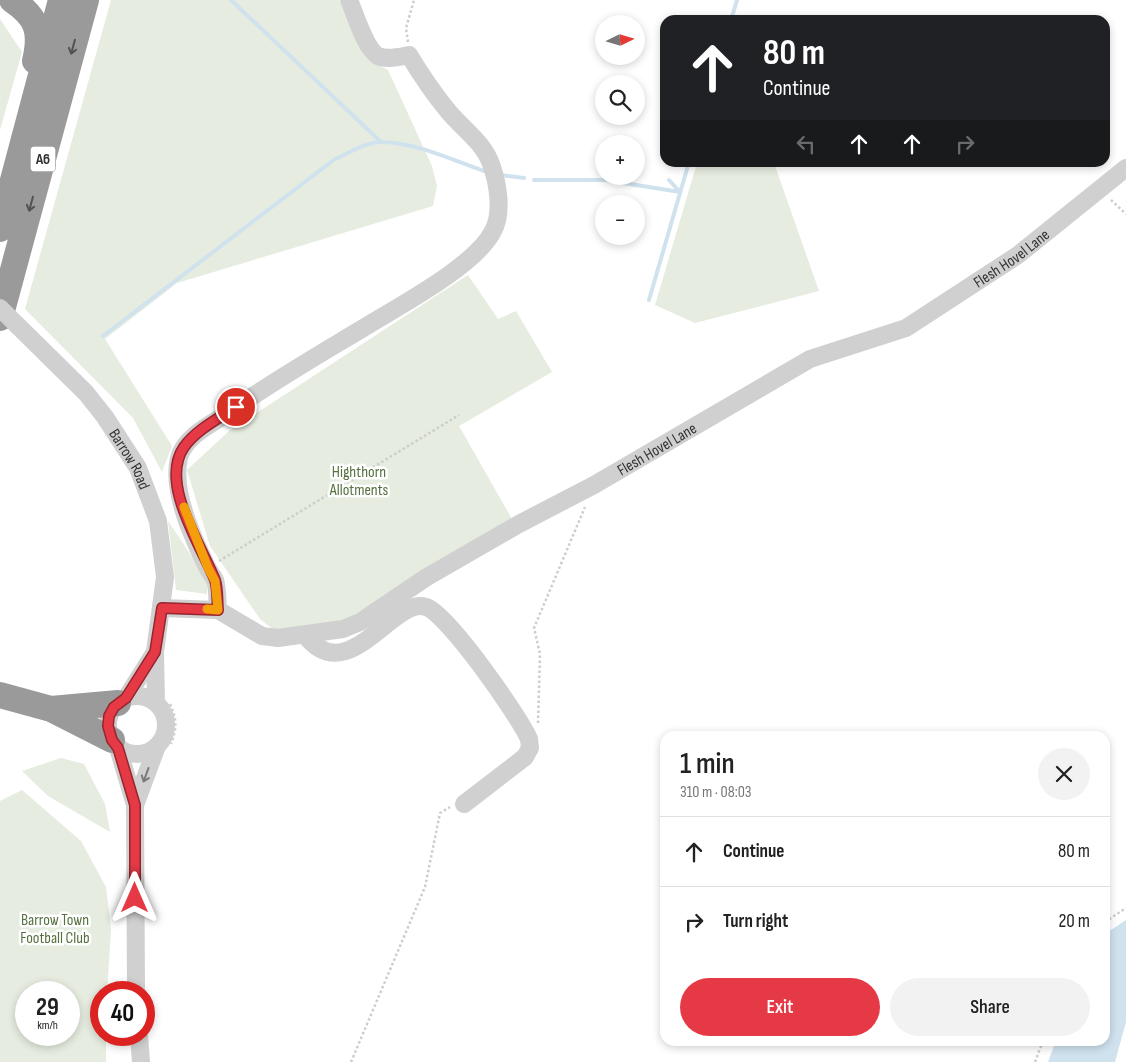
<!DOCTYPE html>
<html lang="en">
<head>
<meta charset="utf-8">
<style>
	:root { --surface:#fff; --page:#f2f2f2; --text:#222; --muted:#767676; --line:#e0e0e0; --accent:#e63946 }
	body { margin:0; font-family:"Sofia Sans Condensed",sans-serif; background:var(--page); color:var(--text); height:100vh; display:flex; flex-direction:column; font-size:19px; white-space:nowrap }
	* { box-sizing:border-box; margin:0 }
	p { font-size:16px; color:var(--muted) }
	.icon { flex:none; width:28px; height:28px; fill:none; stroke:currentColor; stroke-width:2; stroke-linecap:round; stroke-linejoin:round }
	.map { position:relative; flex:1; overflow:hidden }
	.side { position:absolute; left:660px; top:731px; width:450px; height:315px; display:flex; flex-direction:column; background:var(--surface); border-radius:15px; box-shadow:0 2px 8px #0003 }
	.side>* { flex:none }
	.banner { position:absolute; left:660px; top:15px; width:450px; height:152px; border-radius:15px; box-shadow:0 2px 8px #0003; background:#202124; color:#fff; overflow:hidden }
	.needle { width:32px; rotate:85deg }
	.fabs { position:absolute; left:595px; top:15px; display:grid; gap:10px }
	.fabs a { display:grid; place-items:center; width:50px; height:50px; border-radius:50%; background:var(--surface); box-shadow:0 2px 8px #0003; font-size:25px }
	.speed { position:absolute; left:15px; top:981px; display:flex; gap:10px; font-size:25px; font-weight:700; text-align:center }
	.speed>* { display:grid; place-content:center; width:65px; height:65px; border-radius:50%; background:var(--surface); box-shadow:0 2px 8px #0003; line-height:1 }
	.speed small { font-size:12px; font-weight:400 }
	.speed .limit { border:8px solid #d22; background:#fff; color:#111 }
	.pin { position:absolute; display:grid; place-items:center; width:42px; height:42px; color:#fff; margin:-21px; border:2px solid #fff; border-radius:50%; box-shadow:0 1px 5px #0007 }
	.me { position:absolute; width:55px; margin:-28px; rotate:0deg; stroke-linejoin:round; filter:drop-shadow(0 0 4px #0008) }
	.turn { display:flex; align-items:center; gap:18px; height:105px; padding:0 20px; font-size:22px }
	.turn .icon { width:65px; height:65px; stroke-width:2.5 }
	.turn b { display:block; font-size:35px; line-height:42px }
	.lanes { display:flex; align-items:center; height:48px; padding:0 20px; background:#0003; justify-content:center; gap:25px; direction:ltr }
	.lanes .off { opacity:.35 }
	.round { display:grid; place-items:center; flex:none; width:52px; height:52px; border-radius:26px; background:var(--page) }
	.headline { display:flex; align-items:center; justify-content:space-between; height:85px; padding:0 20px }
	h1 { font-size:30px; font-weight:600; line-height:38px }
	.button { display:flex; gap:10px; margin-top:auto; padding:10px 20px }
	.button a { flex:1; height:58px; border-radius:30px; background:var(--accent); color:#fff; font-size:20px; font-weight:600; line-height:58px; text-align:center }
	.button a+a { background:var(--page); color:var(--text) }
	ul { padding:0; list-style:none }
	li { display:flex; align-items:center; gap:15px; height:70px; padding:0 20px; border-top:1px solid var(--line) }
	li div { flex:1 }
	li b { display:block; font-size:19px }
	li em { font-style:normal }
	.map>svg:first-child { display:block }
	.green { fill:#e6ecdf; fill-rule:evenodd }
	.water { fill:#cfe2ee }
	.lines { fill:none; stroke-linecap:round; stroke-linejoin:round }
	.stream { stroke:#cfe2ee; stroke-width:4 }
	.path { stroke:#cdcdcd; stroke-width:2.5; stroke-dasharray:2.5 2.5; stroke-linecap:butt }
	.minor { stroke:#d0d0d0; stroke-width:18 }
	.highway { stroke:#9a9a9a; stroke-width:26 }
	.minor-bridge { stroke:#d0d0d0; stroke-width:18 }
	.oneway { stroke:#525252 }
	.oneway2 { stroke:#7a7a7a }
	.route-casing { stroke:#96252e; stroke-width:12 }
	.route { stroke:#e63946; stroke-width:9 }
	.slow { stroke:#f59e0b; stroke-width:9 }
	.labels { text-anchor:middle; stroke-width:5; stroke-linejoin:round; paint-order:stroke }
	.shield { fill:#fff; stroke:#707070; stroke-width:1 }
	.shield-label { font-size:15px; font-weight:bold; fill:#333 }
	.street-label { font-size:16px; fill:#333; stroke:#fff }
	.park-label { font-size:16px; fill:#56703f; stroke:#fff }
</style>
</head>
<body>
<div class="map">
<svg width="1126" height="1062" viewBox="0 0 1126 1062">
	<rect width="100%" height="100%" fill="#fff"/>
	<path class="green" d="M111,0H339L365,57L388,70L432,166L437,186L433,206L177,283L105,339L172,446L162,472L133,418L25,309Z
		M0,19L22,52L0,130Z
		M697,163H774L819,291L695,323L655,305Z
		M468,275L498,319L516,311L552,372L459,426L512,519L342,622L278,633L260,619L210,546L187,470L229,431Z
		M168,521L207,579V594L176,590Z
		M61,758L84,764L105,804L110,832L48,796L22,771Z
		M22,790L81,841L106,887L111,929L107,992H101V1035H106V1062H0V801ZM26,992H69V1035H26Z"/>
	<path class="water" d="M1126,920V1022L1115,1062H1048L1056,1041H1105V934Z"/>
	<g class="lines">
		<path class="stream" d="M231,0L381,142
			M731,20L737,0
			M501,175L524,178
			M534,180H605L680,192L669,180
			M649,300L689,162
			M103,336L335,159C349,153 368,141 383,142C417,143 452,160 484,171"/>
		<path class="path" d="M408,42L406,28L414,0
			M1111,200L1126,214
			M219,561L459,415
			M170,704C177,719 177,728 171,744
			M538,723L540,654L534,628L585,507
			M1105,922L1126,908
			M351,1062L425,887L440,813L450,807
			M1035,1062L1043,1041"/>
		<g class="minor">
			<path id="s1" d="M16,324L86,393L105,417L138,468L158,521L165,577L155,652L156,703"/>
			<path id="s2" d="M162,608L218,610L262,636L278,638L343,629L360,622L427,577L519,524L594,485L810,359L906,328L1018,255L1126,168"/>
			<path d="M218,610C217,601 218,589 215,580C213,576 209,571 207,567C193,538 171,491 179,458C184,437 211,424 228,413C270,383 315,357 360,330C395,308 475,267 493,231C503,213 498,183 491,164C483,142 463,129 448,111C434,94 421,75 409,55C399,57 387,60 378,56C365,49 355,13 349,0"/>
			<path d="M305,635C348,691 393,596 426,607C447,613 519,716 529,739L530,748L525,757L464,804"/>
			<circle cx="137" cy="725" r="29"/>
			<path d="M126,698L155,652"/>
			<path d="M118,748L135,805L136,992"/>
			<path d="M135,805L157,746"/>
			<path d="M139,1035L141,1062"/>
		</g>
		<path class="highway" d="M12,0C37,17 42,31 35,61
			M0,229L61,0
			M0,318L86,0
			M0,695L51,709L112,740
			M51,709L118,703"/>
		<path class="minor-bridge" d="M0,308L16,324"/>
	</g>
	<defs><path id="oneway-shaft" d="M-6 0H5M1.5-3L5.5 0L1.5 3" fill="none" stroke-width="1.6" stroke-linecap="round" stroke-linejoin="round" transform="scale(1.25)"/></defs>
	<g class="oneway">
		<use href="#oneway-shaft" transform="translate(73 47) rotate(105)"/>
		<use href="#oneway-shaft" transform="translate(31 204) rotate(105)"/>
	</g>
	<use class="oneway2" href="#oneway-shaft" transform="translate(146 775) rotate(110)"/>
	<g class="lines">
		<defs>
			<path id="route" d="M135,898V805L118,748L112,740L108,726L109,716L114,707L126,698L155,652L162,608L218,610C217,601 218,589 215,580C201,545 159,483 184,447C196,430 219,418 236,407"/>
		</defs>
		<use href="#route" class="route-casing"/>
		<use href="#route" class="route"/>
		<path class="slow" d="M184,507L208,568L215,581L218,610L207,609"/>
	</g>
	<g class="labels">
		<rect class="shield" x="30.5" y="146.5" width="25" height="25" rx="4"/>
		<g class="shield-label">
			<text x="43" y="164">A6</text>
		</g>
		<g class="street-label">
			<text dy="6" stroke="none"><textPath href="#s2" startOffset="956">Flesh Hovel Lane</textPath></text>
			<text dy="6" stroke="none"><textPath href="#s2" startOffset="551">Flesh Hovel Lane</textPath></text>
			<text dy="6" stroke="none"><textPath href="#s1" startOffset="178">Barrow Road</textPath></text>
		</g>
		<g class="park-label">
			<text x="359" y="477">Highthorn<tspan x="359" dy="18">Allotments</tspan></text>
			<text x="55" y="925">Barrow Town<tspan x="55" dy="18">Football Club</tspan></text>
		</g>
	</g>
</svg>
<div class="fabs">
<a><svg class="needle" viewBox="-14 -14 28 28"><path d="M0-13l5 13h-10z" fill="#e53935"/><path d="M0 13l5-13h-10z" fill="#767676"/></svg></a>
<a><svg class="icon" aria-label="search" viewBox="0 0 24 24"><circle cx="10" cy="10" r="6"/><path d="M15 15l6 6"/></svg></a>
<a>+</a>
<a>−</a>
</div>
<div class="speed"><div>29<small>km/h</small></div><div class="limit">40</div></div>
<div class="pin" style="left:236px;top:407px;background:#d93025"><svg class="icon" aria-label="arrive" viewBox="0 0 24 24"><path d="M6 21V4h12l-3 4 3 4H6"/></svg></div>
<svg class="me" style="left:135px;top:898px" viewBox="-20 -20 40 40"><path d="M0-17L14 15 0 8-14 15z" fill="#e63946" stroke="#fff" stroke-width="4"/></svg>
<div class="banner">
<div class="turn"><svg class="icon" aria-label="ahead" viewBox="0 0 24 24"><path d="M12 20V5M6 11l6-6 6 6"/></svg><div><b>80 m</b>Continue</div></div>
<div class="lanes"><svg class="icon off" aria-label="left" viewBox="0 0 24 24"><path d="M17 20v-9H6M10 6l-5 5 5 5"/></svg><svg class="icon" aria-label="ahead" viewBox="0 0 24 24"><path d="M12 20V5M6 11l6-6 6 6"/></svg><svg class="icon" aria-label="ahead" viewBox="0 0 24 24"><path d="M12 20V5M6 11l6-6 6 6"/></svg><svg class="icon off" aria-label="right" viewBox="0 0 24 24"><path d="M7 20v-9h11M14 6l5 5-5 5"/></svg></div>
</div>
<section class="side">
<div class="headline"><div><h1>1 min</h1><p>310 m · 08:03</p></div><a class="round"><svg class="icon" aria-label="close" viewBox="0 0 24 24"><path d="M6 6l12 12M18 6L6 18"/></svg></a></div>
<ul>
<li><svg class="icon" aria-label="ahead" viewBox="0 0 24 24"><path d="M12 20V5M6 11l6-6 6 6"/></svg><div><b>Continue</b></div><em>80 m</em></li>
<li><svg class="icon" aria-label="right" viewBox="0 0 24 24"><path d="M7 20v-9h11M14 6l5 5-5 5"/></svg><div><b>Turn right</b></div><em>20 m</em></li>
</ul>
<div class="button"><a>Exit</a><a>Share</a></div>
</section>
</div>
</body>
</html>
